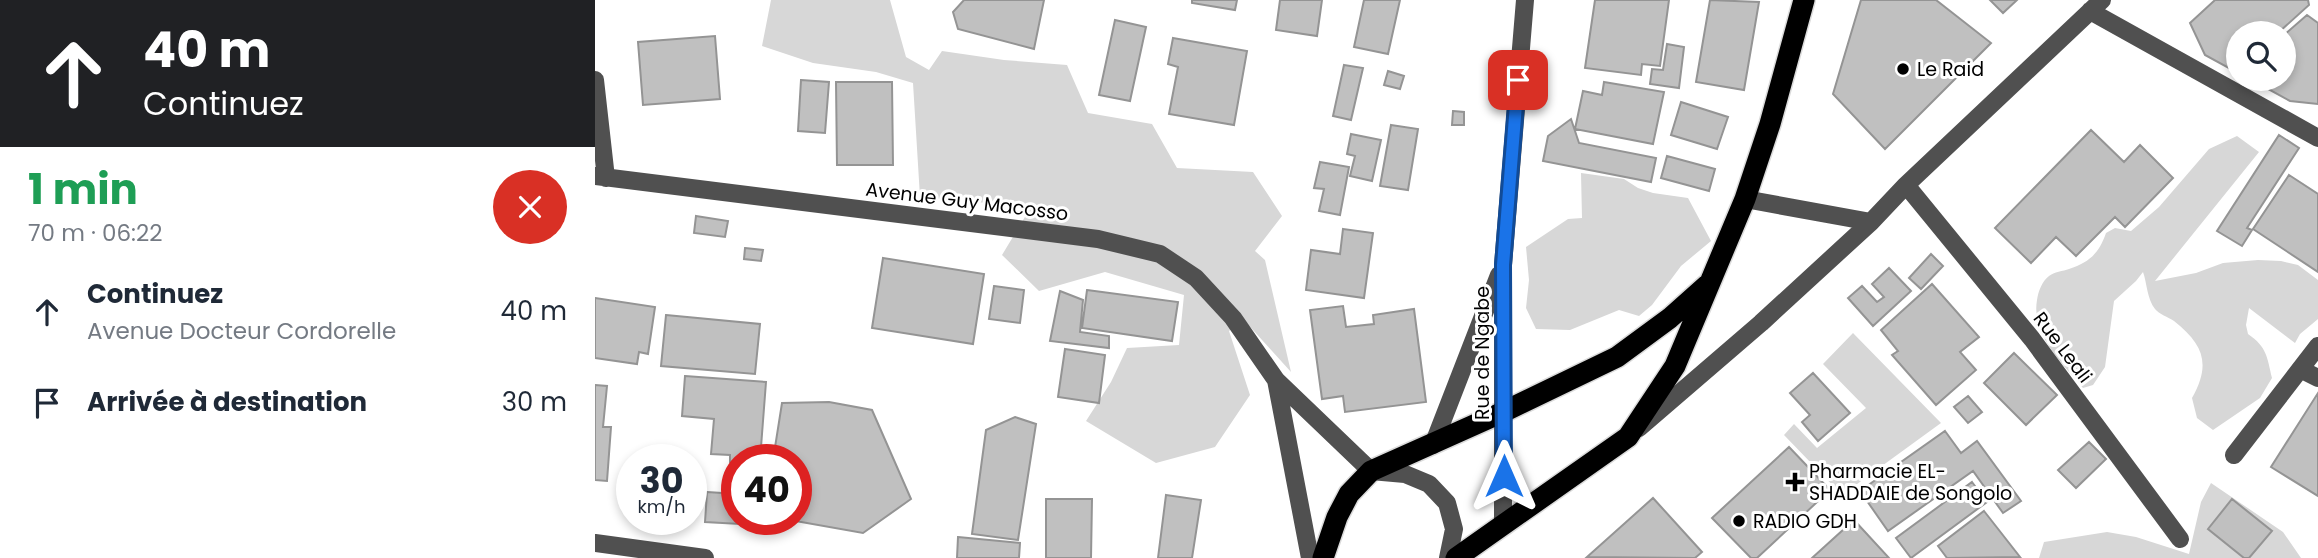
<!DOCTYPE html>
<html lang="fr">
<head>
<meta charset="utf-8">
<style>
	:root { --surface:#fff; --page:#f6f6f7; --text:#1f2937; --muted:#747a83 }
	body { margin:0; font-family:Poppins,sans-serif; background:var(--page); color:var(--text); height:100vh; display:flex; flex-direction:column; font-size:26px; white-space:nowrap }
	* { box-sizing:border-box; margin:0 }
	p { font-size:23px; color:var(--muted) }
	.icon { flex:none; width:38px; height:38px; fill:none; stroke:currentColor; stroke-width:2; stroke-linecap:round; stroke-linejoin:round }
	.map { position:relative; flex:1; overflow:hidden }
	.details { display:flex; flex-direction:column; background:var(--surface); width:595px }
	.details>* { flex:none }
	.hud { background:#202124; color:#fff; overflow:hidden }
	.fabs { position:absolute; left:1631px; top:21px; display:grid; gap:14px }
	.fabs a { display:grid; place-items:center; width:70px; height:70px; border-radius:50%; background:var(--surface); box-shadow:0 4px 10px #0003; font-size:35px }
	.speed { position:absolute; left:21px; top:444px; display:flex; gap:14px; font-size:35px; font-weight:700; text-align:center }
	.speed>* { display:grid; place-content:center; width:91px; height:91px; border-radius:50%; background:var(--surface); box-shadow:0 4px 10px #0003; line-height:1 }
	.speed small { font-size:18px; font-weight:400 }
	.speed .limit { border:10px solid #d22; background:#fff; color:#111 }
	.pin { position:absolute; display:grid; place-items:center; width:60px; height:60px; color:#fff; margin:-30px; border-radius:14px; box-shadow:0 4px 10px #0006 }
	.me { position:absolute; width:77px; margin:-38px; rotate:0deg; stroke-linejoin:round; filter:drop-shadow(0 0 5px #0008) }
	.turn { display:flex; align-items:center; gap:24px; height:147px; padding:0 28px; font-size:32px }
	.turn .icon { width:91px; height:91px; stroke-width:2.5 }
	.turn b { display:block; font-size:49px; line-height:60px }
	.round { display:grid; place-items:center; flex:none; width:74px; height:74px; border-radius:37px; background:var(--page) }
	.head { display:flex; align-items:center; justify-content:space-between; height:119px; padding:0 28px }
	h1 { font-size:42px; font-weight:700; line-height:52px; color:#1e9e55 }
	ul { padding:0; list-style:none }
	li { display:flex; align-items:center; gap:21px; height:91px; padding:0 28px }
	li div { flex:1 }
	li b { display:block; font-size:26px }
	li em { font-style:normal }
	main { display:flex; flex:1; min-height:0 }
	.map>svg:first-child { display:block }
	.green { fill:#d7d7d7 }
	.building { fill:#c0c0c0; stroke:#949494; stroke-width:2 }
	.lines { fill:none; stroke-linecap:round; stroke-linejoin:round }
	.highway-casing { stroke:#dbdbdb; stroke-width:24 }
	.minor { stroke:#505050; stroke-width:18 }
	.highway { stroke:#000; stroke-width:21 }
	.route-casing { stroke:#114b97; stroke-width:18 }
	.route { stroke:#1a73e8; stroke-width:12 }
	.poi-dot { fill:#000; stroke:#fff; stroke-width:2.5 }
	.labels { text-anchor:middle; stroke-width:6; stroke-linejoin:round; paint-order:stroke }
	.poi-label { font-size:19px; fill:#000; stroke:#fff; text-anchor:start }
	.street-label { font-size:19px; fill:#000; stroke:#fff }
</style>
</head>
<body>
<main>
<section class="details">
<div class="hud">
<div class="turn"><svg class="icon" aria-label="ahead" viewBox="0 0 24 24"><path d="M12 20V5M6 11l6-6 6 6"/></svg><div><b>40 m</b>Continuez</div></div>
</div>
<div class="head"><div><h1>1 min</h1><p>70 m · 06:22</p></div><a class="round" style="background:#d93025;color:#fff"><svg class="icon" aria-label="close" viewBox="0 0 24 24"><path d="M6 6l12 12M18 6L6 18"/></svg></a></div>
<ul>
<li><svg class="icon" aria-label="ahead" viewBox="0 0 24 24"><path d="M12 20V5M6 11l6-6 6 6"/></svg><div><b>Continuez</b><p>Avenue Docteur Cordorelle</p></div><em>40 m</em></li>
<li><svg class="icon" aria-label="arrive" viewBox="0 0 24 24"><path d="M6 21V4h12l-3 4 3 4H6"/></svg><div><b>Arrivée à destination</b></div><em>30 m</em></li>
</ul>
</section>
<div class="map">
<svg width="1723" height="558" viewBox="0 0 1723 558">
	<rect width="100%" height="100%" fill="#fff"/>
	<path class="green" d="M176,0H295L311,57L334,70L347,51L409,60L472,65L493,113L557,124L582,168L658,172L687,216L660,251L670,260L696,372L648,319L634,331L655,395L620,447L561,463L491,421L516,382L532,348L584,345L589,295L510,272L444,291L407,255L436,207L325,197L318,83L281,72L218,63L167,46Z
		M1642,136L1664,152L1560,281L1601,273L1628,263L1663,260L1686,261L1703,265L1723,280V319L1705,334L1700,343L1654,308L1651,325L1653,334C1672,347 1672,357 1677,378L1665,398L1618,430L1602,418L1597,398C1616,364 1609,345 1579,321C1573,317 1564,314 1560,309C1552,299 1552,283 1548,272L1541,281L1519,301L1510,367L1498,385L1488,388C1467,363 1436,335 1442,300C1443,292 1447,281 1454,276C1459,272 1468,271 1474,269C1495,262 1504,253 1511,233L1520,228L1536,231L1564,207L1614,149Z
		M986,173L1029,179L1043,188L1058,193L1093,198L1116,241L1086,266L1057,305L1044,316L1024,310L975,330L941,329L931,308L934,280L931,247L973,219L987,218Z
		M1258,333L1346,423L1247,495L1189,435L1199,424L1222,448L1271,408L1228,364Z
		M1616,483L1688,532L1706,558H1444L1449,542L1512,532L1541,537L1594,554L1606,502Z"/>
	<path class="building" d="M369,0H449L439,49L363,29L358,12Z
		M597,0H642L640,10L597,3Z
		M685,0H727L722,36L681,30Z
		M769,0H805L793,54L759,47Z
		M1000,0H1074L1065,66L1047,64L1046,75L990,68Z
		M1115,0L1164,2L1149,90L1101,82Z
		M1266,0H1341L1396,43L1290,149L1238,94Z
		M1395,0H1422L1408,13Z
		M1620,0H1713L1714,5L1683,33H1643V69L1641,72L1610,55L1595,23Z
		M1712,15L1723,23V104L1695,101L1655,79H1689V35Z
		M520,20L551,27L535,101L504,95Z
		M120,36L125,99L48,105L43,42Z
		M578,38L652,51L639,125L574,114L583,67L573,64Z
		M1072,44L1089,47L1084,88L1055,84L1057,69L1068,70Z
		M749,65L768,68L756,120L738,116Z
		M793,71L809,76L805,89L789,85Z
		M206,80L234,82L230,133L203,131Z
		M241,82H297L298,165H242Z
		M1009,82L1069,92L1058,144L980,129L988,91L1007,95Z
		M1086,102L1133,117L1122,149L1076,135Z
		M858,111L869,112V125H857Z
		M976,119L984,143L1061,158L1056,182L948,161L953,136Z
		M796,125L823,129L813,190L785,186Z
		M1496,130L1529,162L1545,145L1578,178L1530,227L1520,217L1481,256L1461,237L1436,263L1400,228Z
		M756,134L786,140L777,181L755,176L760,156L752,154Z
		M1684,135L1704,148L1652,228L1657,230L1647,246L1622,231Z
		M1072,156L1120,169L1114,191L1066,178Z
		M725,162L754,167L745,215L724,211L729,189L719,188Z
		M1694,175L1723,194V272L1658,229Z
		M101,216L133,221L130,237L99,233Z
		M748,229L778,233L769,298L711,290L716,250L745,254Z
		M150,248L168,250L166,261L149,259Z
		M1336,254L1348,266L1326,289L1314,278Z
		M288,258L389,274L378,344L277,328Z
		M1294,268L1316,291L1278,326L1253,298L1267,286L1282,302L1289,297L1277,284Z
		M1337,284L1384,337L1365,352L1381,370L1341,405L1297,355L1303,351L1286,330Z
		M399,286L429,290L425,323L394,319Z
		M492,290L583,302L577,341L487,328Z
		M465,291L488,300L485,332L514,336V348L455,341Z
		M0,298L60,307L53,354L44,352L42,364L0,358Z
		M748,306L751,327L779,324L778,315L819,309L831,402L750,412L748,396L727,399L715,310Z
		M71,315L165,324L160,374L66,366Z
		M470,349L510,355L504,403L463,397Z
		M1419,353L1462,395L1431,425L1389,383Z
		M1218,373L1255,413L1223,441L1207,422L1215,415L1195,393Z
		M90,376L171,382L165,460L135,462V455L116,454L119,419L87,416Z
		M0,385L12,386L8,427H16L12,481L0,480Z
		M1723,393V496L1676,467Z
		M1373,396L1387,412L1373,423L1359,407Z
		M234,402L277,410L316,499L268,533L195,520H201V460H178L187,403Z
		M420,417L441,424L423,540L377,534L391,430Z
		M1350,431L1366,453L1382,441L1426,501L1408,513L1378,471L1293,531L1265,491Z
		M1494,442L1511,459L1481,488L1463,470Z
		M1194,447L1235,490L1162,558H1156L1117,518Z
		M1377,482L1392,502L1316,558L1301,538Z
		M112,492L142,494V520H146L145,524L110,522Z
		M571,495L606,500L597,558H563Z
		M1058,498L1107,552L1100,558L992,557Z
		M451,499H497L496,558H451Z
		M1637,499L1677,531L1654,558H1649L1613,529Z
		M1389,511L1425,557L1352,558L1343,546Z
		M1259,520L1294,558H1217Z
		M363,537L425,543L424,558H362Z"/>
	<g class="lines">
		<defs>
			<path id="highway" d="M728,558L742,517L754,494L776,471L908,412L1022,357L1075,318L1112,285
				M861,558L1033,437L1080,366L1150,199L1175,124L1209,0"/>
		</defs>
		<use href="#highway" class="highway-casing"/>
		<path class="minor" d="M1495,11L1723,138
			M0,80L11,178
			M0,176L503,239L565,254L601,278L638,318L681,380L776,471L810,474L834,484L852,503L859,529L853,558
			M1311,185L1437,339L1585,539
			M1150,199L1276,222
			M1705,369L1723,378
			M681,380L715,558
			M1044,428L1166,323L1276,222L1311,185L1507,0
			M838,445L904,275
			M1639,455L1723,346
			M908,525V265L930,0
			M0,543L110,558"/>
		<use href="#highway" class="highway"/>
	</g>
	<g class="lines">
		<defs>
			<path id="route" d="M909,476L908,265L923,80"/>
		</defs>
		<use href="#route" class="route-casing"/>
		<use href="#route" class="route"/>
	</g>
	<g class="poi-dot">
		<circle cx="1308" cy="69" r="7"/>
		<path d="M1196.5 471.5h7v7h7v7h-7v7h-7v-7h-7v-7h7z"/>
		<circle cx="1144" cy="521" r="7"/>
	</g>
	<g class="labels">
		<g class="poi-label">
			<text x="1322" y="76">Le Raid</text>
			<text x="1214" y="478">Pharmacie EL-<tspan x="1214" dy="22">SHADDAIE de Songolo</tspan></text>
			<text x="1158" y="528">RADIO GDH</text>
		</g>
		<g class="street-label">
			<text transform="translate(372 201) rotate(7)" y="7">Avenue Guy Macosso</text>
			<text transform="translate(1468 347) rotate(53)" y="7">Rue Leali</text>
			<text transform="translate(887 353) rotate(-90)" y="7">Rue de Ngabe</text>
		</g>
	</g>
</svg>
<div class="fabs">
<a><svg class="icon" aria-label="search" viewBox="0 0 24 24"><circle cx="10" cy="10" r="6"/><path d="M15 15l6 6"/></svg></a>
</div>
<div class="speed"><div>30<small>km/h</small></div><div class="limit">40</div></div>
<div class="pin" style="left:923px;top:80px;background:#d93025"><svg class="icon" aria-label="arrive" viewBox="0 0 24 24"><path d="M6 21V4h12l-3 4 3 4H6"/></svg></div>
<svg class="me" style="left:909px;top:476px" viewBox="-20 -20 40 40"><path d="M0-17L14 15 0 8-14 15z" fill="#1a73e8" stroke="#fff" stroke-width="4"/></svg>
</div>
</main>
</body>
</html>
